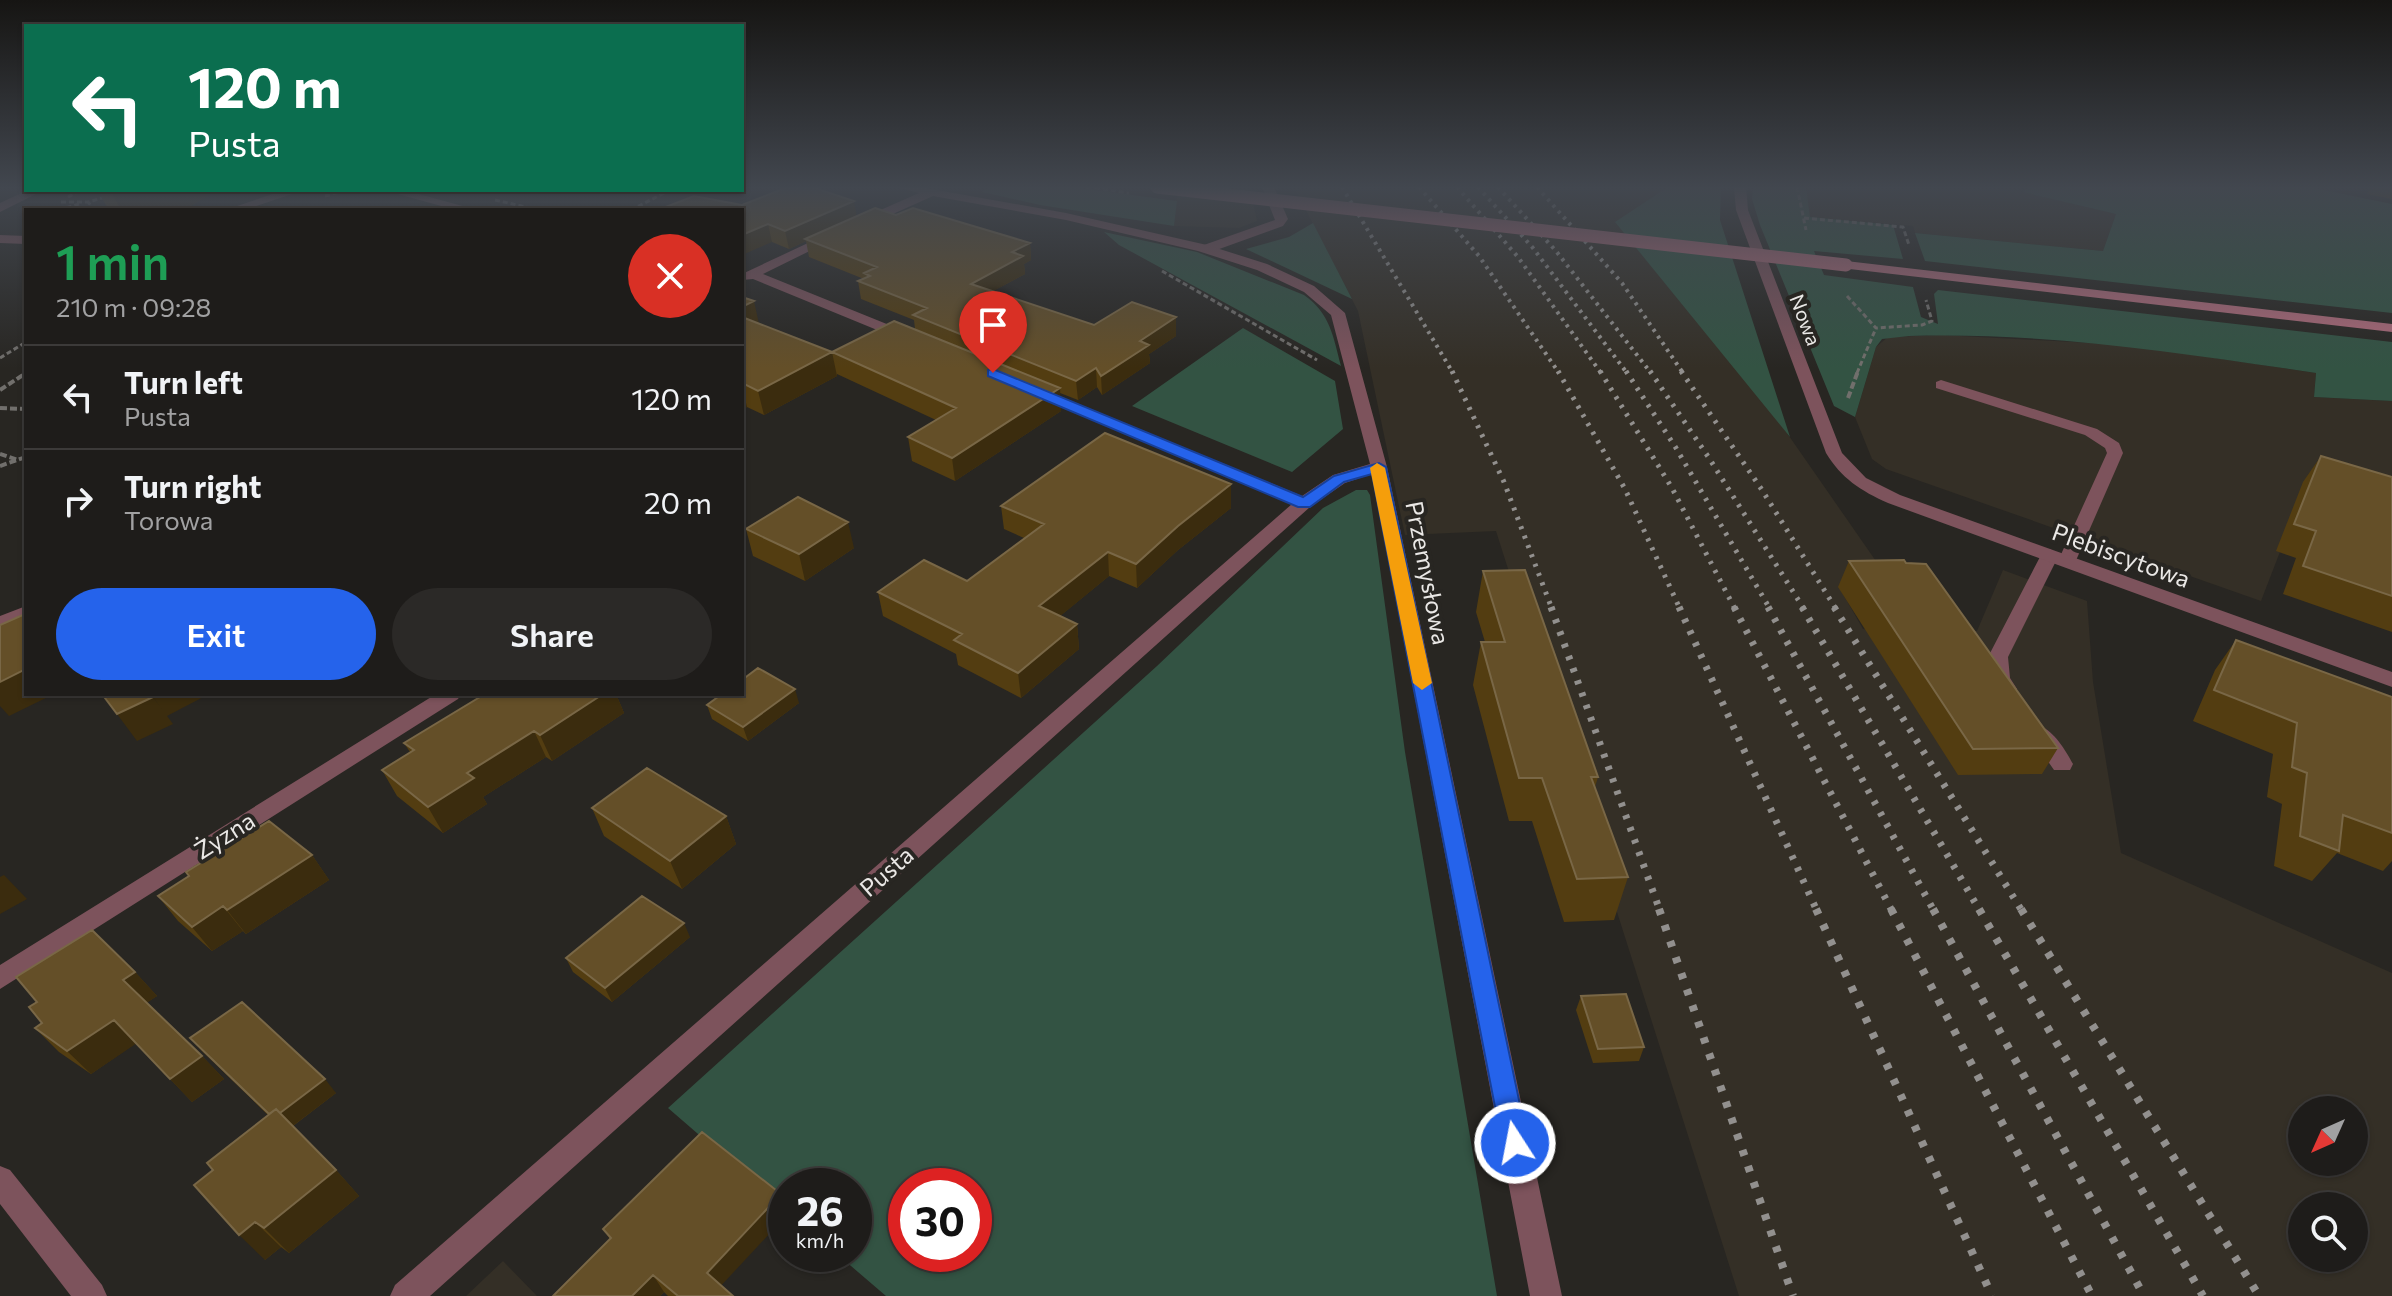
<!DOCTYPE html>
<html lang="en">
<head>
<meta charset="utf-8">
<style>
	:root { --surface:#1e1c1a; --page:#2b2927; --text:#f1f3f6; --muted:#a1a1a2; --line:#3c3a39; --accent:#2563eb }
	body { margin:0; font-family:Commissioner,sans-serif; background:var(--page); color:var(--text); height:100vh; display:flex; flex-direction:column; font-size:30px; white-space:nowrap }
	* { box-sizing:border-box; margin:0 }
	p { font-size:26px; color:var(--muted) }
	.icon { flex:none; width:44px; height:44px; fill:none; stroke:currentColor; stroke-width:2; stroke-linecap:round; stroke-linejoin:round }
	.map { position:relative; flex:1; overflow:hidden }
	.panel { position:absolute; left:24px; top:208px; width:720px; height:488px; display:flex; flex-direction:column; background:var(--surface); border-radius:0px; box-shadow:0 2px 6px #0004,0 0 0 2px var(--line) }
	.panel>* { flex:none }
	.hud { position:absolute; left:24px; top:24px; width:720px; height:168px; border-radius:0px; box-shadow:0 2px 6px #0004,0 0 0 2px var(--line); background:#0b6e4f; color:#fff; overflow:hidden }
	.needle { width:52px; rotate:225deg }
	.tools { position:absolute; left:2288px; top:1096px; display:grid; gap:16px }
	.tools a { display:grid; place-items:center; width:80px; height:80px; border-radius:50%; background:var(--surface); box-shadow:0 2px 6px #0004,0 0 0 2px var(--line); font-size:40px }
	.speed { position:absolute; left:768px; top:1168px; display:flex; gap:16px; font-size:40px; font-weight:700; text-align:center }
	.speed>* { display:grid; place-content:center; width:104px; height:104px; border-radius:50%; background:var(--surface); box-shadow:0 2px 6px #0004,0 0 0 2px var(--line); line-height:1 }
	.speed small { font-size:20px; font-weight:400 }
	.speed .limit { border:12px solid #d22; background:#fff; color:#111 }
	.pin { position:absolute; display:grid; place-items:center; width:68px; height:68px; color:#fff; margin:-82px -34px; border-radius:50% 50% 50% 0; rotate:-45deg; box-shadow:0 0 8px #0007 }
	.pin .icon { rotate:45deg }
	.me { position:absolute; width:88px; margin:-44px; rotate:349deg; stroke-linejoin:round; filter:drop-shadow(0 0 6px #0008) }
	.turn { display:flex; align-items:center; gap:28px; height:168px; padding:0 32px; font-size:36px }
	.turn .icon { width:104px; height:104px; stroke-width:2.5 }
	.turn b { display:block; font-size:56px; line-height:68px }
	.round { display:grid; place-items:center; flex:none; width:84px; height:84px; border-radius:42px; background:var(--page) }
	.summary { display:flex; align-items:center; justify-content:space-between; height:136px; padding:0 32px }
	h1 { font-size:48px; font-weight:600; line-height:60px; color:#1e9e55 }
	.action { display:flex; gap:16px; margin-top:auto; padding:16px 32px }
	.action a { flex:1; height:92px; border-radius:48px; background:var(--accent); color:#fff; font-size:32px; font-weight:600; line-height:92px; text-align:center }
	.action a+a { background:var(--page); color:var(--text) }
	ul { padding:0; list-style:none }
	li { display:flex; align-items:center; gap:24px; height:104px; padding:0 32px; border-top:2px solid var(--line) }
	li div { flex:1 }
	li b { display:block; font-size:30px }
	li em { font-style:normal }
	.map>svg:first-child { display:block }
	.built { fill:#342f26; fill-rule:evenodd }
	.green { fill:#335343; fill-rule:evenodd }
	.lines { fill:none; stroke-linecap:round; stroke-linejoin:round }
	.path-far1 { stroke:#716f6c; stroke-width:3; stroke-dasharray:5 3; stroke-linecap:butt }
	.path { stroke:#716f6c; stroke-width:4; stroke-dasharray:7 3; stroke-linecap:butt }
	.lane { fill:#7d535c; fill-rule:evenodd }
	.street { fill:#7d535c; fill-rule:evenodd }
	.secondary { fill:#ae6b7a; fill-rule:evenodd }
	.rail-far3 { stroke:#92908e; stroke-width:4; stroke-dasharray:3 5; stroke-linecap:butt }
	.rail-far2 { stroke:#92908e; stroke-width:5; stroke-dasharray:3 7; stroke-linecap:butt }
	.rail-far1 { stroke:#92908e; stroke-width:7; stroke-dasharray:4 9; stroke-linecap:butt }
	.rail { stroke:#92908e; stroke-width:8; stroke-dasharray:6 11; stroke-linecap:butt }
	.path-bridge { stroke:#716f6c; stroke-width:3; stroke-dasharray:5 3; stroke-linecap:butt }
	.secondary-bridge { stroke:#ae6b7a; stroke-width:13 }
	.wall { fill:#533d11 }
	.shaded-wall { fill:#3b2c0e }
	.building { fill:#644f28; stroke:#796746; stroke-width:2 }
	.route { fill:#2563eb; stroke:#184099; stroke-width:2 }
	.slow { fill:#f59e0b }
	.labels { text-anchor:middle; stroke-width:8; stroke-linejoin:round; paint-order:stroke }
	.far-street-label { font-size:20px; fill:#eae8e6; stroke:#282622 }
	.street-label { font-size:24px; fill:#eae8e6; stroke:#282622 }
</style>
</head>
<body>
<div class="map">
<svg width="2392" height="1296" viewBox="0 0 2392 1296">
	<rect width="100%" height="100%" fill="#282622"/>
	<path class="built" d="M1178,187H1250L1257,221L1239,228L1174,226Z
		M1294,187H1668L1616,223L1780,423L1887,577L1839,587L1863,629L1977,631L2003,570L2087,601L2093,682L2121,853L2392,973V1296H1739L1496,531L1405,535L1358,311ZM2302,1110H2354V1162H2302ZM2302,1206H2354V1258H2302Z
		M1806,187H2002L2116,214L2103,251L1915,233L1913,226L1809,217Z
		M1942,335L2128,345L2316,373L2314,397L2392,401V569L2288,531L2261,601L1886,469L1872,459L1855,417L1876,347L1888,337Z
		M503,1261L537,1296H466Z"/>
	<path class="green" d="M989,187H1072L1177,201L1174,226L1040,205L982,192Z
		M1668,187H1721L1720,220L1790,437L1615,222Z
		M1753,187H1806L1810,217L1893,225L1903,259L1814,251L1824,275L1913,287L1921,317L1938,324L1934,294L1938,290L2392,342V401L2314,397L2316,373C2180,353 2046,332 1909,336L1882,339L1876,347L1855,417L1834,406L1760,225L1752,199Z
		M2028,187H2309L2392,204V313L1925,261L1915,233L2103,251L2116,214L2023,192Z
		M1313,223L1352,299L1246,249L1289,237Z
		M1104,232L1197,252L1304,295C1330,313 1333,336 1341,366L1119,245Z
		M1243,328L1335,381L1343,429L1292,472L1132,406Z
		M1356,490H1367L1370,495L1405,752L1497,1296H886L837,1254H854V1186H786V1210L668,1108L1157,666L1323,508ZM906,1186H974V1254H906Z"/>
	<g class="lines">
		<path class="path-far1" d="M1086,187L1095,188
			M1797,187L1806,230
			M325,196L347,190
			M68,197L81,190
			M495,200L539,210
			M61,202H88
			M59,210L79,204
			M90,210L93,208L88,202L109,196
			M631,210L670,190
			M1804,218L1903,227L1909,245
			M1162,271L1317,360
			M1847,296L1876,328L1922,325L1932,321L1926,300
			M0,358L26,342
			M1857,373L1876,328"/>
		<path class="path" d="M0,390L26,373
			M1848,398L1858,371
			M0,408L26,409
			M0,454L18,460
			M0,466L26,457"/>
		<path class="lane" d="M1262,187H1274L1288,219L1283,226L1211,252H1201V246L1275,220Z
			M285,190H304L244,210H225Z
			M383,190H404L477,210H456Z
			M0,235L26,236V244L0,243Z
			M1941,380L2097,429L2119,443L2123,453L2074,565H2060L2058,561L2107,453L2105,448L2085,435L1936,388V382Z
			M2050,549L2059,555L2008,657L2010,678L2017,689L2014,694H2000L1990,679L1988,657L2041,555Z
			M2040,726C2054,731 2066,751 2073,764L2070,770H2054L2029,734L2032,729Z"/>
		<path class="street" d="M896,187H920L1066,213L1207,245L1267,264L1314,286L1345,313L1387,467L1562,1296H1530L1372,474L1345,483L1310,507L430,1296H390L395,1285L1292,504L1032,395V389H1042L1302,496L1333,475L1370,464L1331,315L1304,292L1257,270L1198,251L1066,220L933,196L866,226H858V220L919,193Z
			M1734,187H1746L1748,210L1842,453L1866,478L1900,495L2392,672V687L1888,503C1861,491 1841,478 1826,453L1736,210Z
			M28,190H44L0,212V203Z
			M825,235L836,238L763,274L909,333V339H899L753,279L742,280V274Z
			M26,606V620L0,630V616Z
			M436,694H461L458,699L0,989V965Z
			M0,1166L10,1170L102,1285L107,1296H71L0,1204Z"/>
		<path class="secondary" d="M1846,261L2392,324V332L1841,268V262Z"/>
		<path class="rail-far3" d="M1342,187L1453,373
			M1419,187L1479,256L1559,373
			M1457,187L1518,257L1601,373
			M1478,187L1533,248L1627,373
			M1498,187L1556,251L1651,373
			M1537,187L1622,283L1683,373"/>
		<path class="rail-far2" d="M1452,371L1504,482L1552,609
			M1558,371L1625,489L1680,609
			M1600,371L1672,488L1735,609
			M1626,371L1676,448L1770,609
			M1650,371L1709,458L1804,609
			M1681,371L1762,490L1836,609"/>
		<path class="rail-far1" d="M1551,607L1660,911
			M1679,607L1817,911
			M1734,607L1892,911
			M1768,607L1934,911
			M1802,607L1980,911
			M1834,607L2022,911"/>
		<path class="rail" d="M1659,909L1793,1296
			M1816,909L1992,1296
			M1891,909L2092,1296
			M1933,909L2144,1296
			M1979,909L2203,1296
			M2021,909L2259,1296"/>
		<path class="path-bridge" d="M1095,188L1129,193"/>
		<path class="secondary-bridge" d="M1157,187L1846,265"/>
	</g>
	<path class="wall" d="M2370,187H2392V199L2367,194Z
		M97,190H217L184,210H111L106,205Z
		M742,205L857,216L896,215L1030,243L1031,260L1024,264L1025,274L993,291L1094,325L1176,317V336L1149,354L1150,363L1102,395L1097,387L1078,400L1060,393L1061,411L955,481L912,461L908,437L936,420L837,374V376L764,415L747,407L742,410V297L759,324L832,352L915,329L914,320L861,299L858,281L864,279L809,257L806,241L789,249L772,242Z
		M2321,456L2392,477V632L2283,594L2296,558L2276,551L2303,482Z
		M1001,506L1231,508L1178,550L1137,588L1109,576L1060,616L1077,624L1079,649L1021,698L958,665L956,654L883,616L878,592L967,581L1024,538L1004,529Z
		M746,529L854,548L805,581L753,556Z
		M1849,561L2058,748L2042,774L1958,775L1838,587Z
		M1483,571L1598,777L1595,787L1628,877L1614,920L1564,922L1532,821H1509L1473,685L1481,642H1485L1476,612Z
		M2236,640L2392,697V861L2383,871L2337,853L2312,881L2274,866L2282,804L2267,797L2273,754L2193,721L2215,670Z
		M503,694H616L624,713L552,761L546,757L483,797L487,804L443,833L397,796L382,770L410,752L404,743Z
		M799,703L748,741L712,719L707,705Z
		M592,808L726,816L736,844L682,889L604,836Z
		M312,855L329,880L246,934L243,931L212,951L178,921L158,896Z
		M690,937L612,1002L573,972L566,958Z
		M135,972L157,996L146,1003L202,1056L224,1079L192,1102L136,1043L91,1074L59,1052L35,1028Z
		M1581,996L1644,1047L1639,1061L1593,1063L1576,1010Z
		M190,1038L336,1093L293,1126L336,1170L359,1196L289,1253L281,1247L265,1260L213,1170L268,1115L203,1052Z
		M603,1229L721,1285L733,1296H668L664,1292L660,1296H553L610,1239Z"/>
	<path class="shaded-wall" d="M110,190H217L184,210H121Z
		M854,201L857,218L805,239L806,241L789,249L785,231Z
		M768,224L772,242L742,255V235Z
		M1030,243L1031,260L1024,264L1025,274L973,302L971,284L1012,252Z
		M754,301L759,324L742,333V307Z
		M1176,317V336L1149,354L1150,363L1102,395L1101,376L1140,341Z
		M832,352L837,376L764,415L758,391Z
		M1096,368L1097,387L1078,400L1076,381Z
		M742,386L747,407L742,410Z
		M1060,388L1061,411L955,481L952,458Z
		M1231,484V508L1178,550L1137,588L1136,564L1178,526Z
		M848,522L854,548L805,581L799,554Z
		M1108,552L1109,576L1042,631L1039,606Z
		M1077,624L1079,649L1021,698L1018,673Z
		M26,669V694H54L9,716L0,706V682Z
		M795,689L799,703L748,741L743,727Z
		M151,694H209L167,716Z
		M603,694H616L624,713L552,761L540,735Z
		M153,697L173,724L137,741L117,714Z
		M534,731L546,757L483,797L487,804L443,833L428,807L467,773Z
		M726,816L736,844L682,889L670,861Z
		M312,855L329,880L246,934L227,910Z
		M4,875L27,899L0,914V877Z
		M223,906L243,931L212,951L192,927Z
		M684,923L690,937L612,1002L605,988Z
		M135,972L157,996L145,1004L123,980Z
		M114,1020L137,1043L91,1074L67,1051Z
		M202,1056L224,1079L192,1102L170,1079Z
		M325,1079L336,1093L286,1131L273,1118Z
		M336,1170L359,1196L289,1253L264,1228Z
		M781,1194L786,1205V1216L717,1290L707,1273Z
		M255,1222L281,1247L265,1260L239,1235Z
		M653,1275L664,1292L660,1296H632Z"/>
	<path class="building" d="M788,187H812L854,201L785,231L768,224L742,235V210H658L694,196L742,205Z
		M875,208L896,215L913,208L1030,243L1012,252L1023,256L971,284L1094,325L1132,302L1176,317L1140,341L1149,345L1101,376L1096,368L1076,381L913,315L927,308L858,281L870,276L864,273L877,267L805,239Z
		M742,297L754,301L742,307Z
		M742,317L832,352L758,391L742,383Z
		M894,321L1060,388L952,458L908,437L956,408L832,352Z
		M1105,433L1231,484L1178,526L1136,564L1108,552L1039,606L1077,624L1018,673L954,640L962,634L878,592L924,560L967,581L1044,524L1001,506Z
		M2321,456L2392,477V596L2303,566L2316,531L2294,524Z
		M798,497L848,522L799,554L746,529Z
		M1904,560L1906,563L1926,564L2058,748L1973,749L1849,561Z
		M1525,570L1598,777H1591L1628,877L1577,879L1542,778H1519L1481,642H1505L1483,571Z
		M25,614L26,615V669L0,682V625Z
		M2236,640L2392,697V833L2343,815L2339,851L2300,836L2307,773L2292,767L2297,723L2214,690Z
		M758,668L795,689L743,727L707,705L722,694H742V680Z
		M102,694H151L153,697L117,714Z
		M485,694H603L540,735L534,731L467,773L474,778L428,807L382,770L414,750L404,743Z
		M647,768L726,816L670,861L592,808Z
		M269,821L312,855L227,910L223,906L192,927L158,896L189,876L186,872Z
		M642,896L684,923L605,988L566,958Z
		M92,930L135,972L123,980L202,1056L170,1079L114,1020L67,1051L35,1028L42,1023L29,1007L37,1002L16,977Z
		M1626,994L1644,1047L1598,1049L1581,996Z
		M242,1002L325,1079L280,1113L276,1109L269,1114L190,1038Z
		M276,1109L336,1170L264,1228L255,1222L239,1235L194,1185L213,1170L207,1163Z
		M702,1132L781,1194L707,1273L733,1296H678L653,1275L632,1296H553L611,1238L603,1229Z"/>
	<linearGradient id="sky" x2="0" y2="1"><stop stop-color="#161513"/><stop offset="0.51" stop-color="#42474f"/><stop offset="1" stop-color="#42474f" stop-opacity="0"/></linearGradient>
	<rect width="2392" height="368" fill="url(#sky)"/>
	<path class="route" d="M993,369L1303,497L1334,476L1379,463L1386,467L1528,1143L1524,1151L1515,1155L1506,1151L1502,1143L1372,474L1344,482L1310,507H1298L988,376V370Z"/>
	<path class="slow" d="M1377,463L1385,468L1432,683L1422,690L1413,683L1370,468Z"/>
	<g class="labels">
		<g class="far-street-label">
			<text transform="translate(1805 320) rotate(69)" y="7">Nowa</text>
		</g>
		<g class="street-label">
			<text transform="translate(2121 556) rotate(20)" y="8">Plebiscytowa</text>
			<text transform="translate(1427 573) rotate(79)" y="8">Przemysłowa</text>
			<text transform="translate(225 836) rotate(-32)" y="8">Żyzna</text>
			<text transform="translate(887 872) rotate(-41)" y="8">Pusta</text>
		</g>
	</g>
</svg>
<div class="tools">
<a><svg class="needle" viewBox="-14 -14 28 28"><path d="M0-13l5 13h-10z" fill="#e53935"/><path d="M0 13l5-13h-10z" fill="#a1a1a2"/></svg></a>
<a><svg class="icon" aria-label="search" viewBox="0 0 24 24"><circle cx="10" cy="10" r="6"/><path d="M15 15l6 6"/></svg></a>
</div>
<div class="speed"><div>26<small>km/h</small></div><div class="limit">30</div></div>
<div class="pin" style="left:993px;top:373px;background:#d93025"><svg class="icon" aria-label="arrive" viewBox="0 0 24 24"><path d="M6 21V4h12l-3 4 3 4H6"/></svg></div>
<svg class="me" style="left:1515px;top:1143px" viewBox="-20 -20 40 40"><circle r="17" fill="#2563eb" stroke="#fff" stroke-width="3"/><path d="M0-11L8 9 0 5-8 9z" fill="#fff"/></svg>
<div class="hud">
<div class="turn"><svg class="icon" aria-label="left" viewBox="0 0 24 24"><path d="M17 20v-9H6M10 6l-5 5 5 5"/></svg><div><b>120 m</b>Pusta</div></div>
</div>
<section class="panel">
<div class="summary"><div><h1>1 min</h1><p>210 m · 09:28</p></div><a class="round" style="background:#d93025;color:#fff"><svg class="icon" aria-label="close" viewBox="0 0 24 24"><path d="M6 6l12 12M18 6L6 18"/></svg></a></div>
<ul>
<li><svg class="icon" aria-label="left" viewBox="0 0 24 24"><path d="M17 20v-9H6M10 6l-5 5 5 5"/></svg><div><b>Turn left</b><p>Pusta</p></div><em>120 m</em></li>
<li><svg class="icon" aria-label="right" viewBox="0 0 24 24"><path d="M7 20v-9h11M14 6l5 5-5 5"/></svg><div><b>Turn right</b><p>Torowa</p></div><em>20 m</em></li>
</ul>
<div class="action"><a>Exit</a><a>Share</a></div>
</section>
</div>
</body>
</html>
